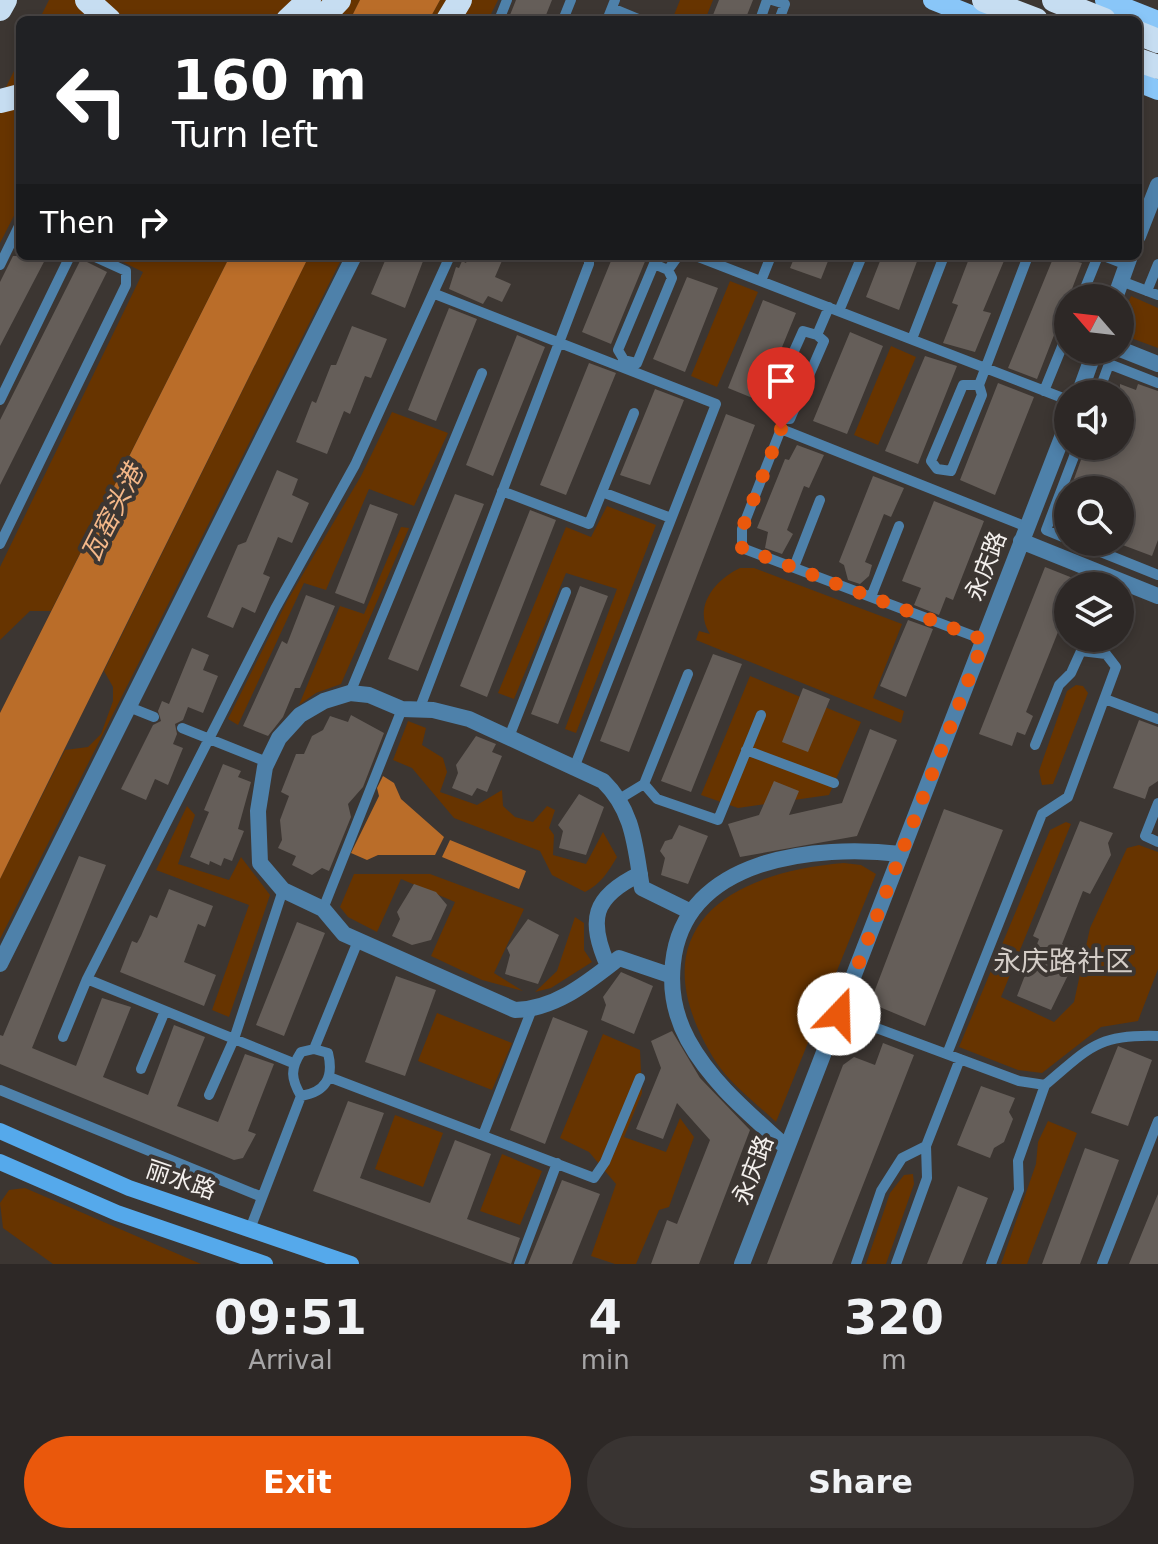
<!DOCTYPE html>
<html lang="en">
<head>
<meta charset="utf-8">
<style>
	:root { --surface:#2d2826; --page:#393432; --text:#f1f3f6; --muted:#a7a6a7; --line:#484443; --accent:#ea580c }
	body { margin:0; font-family:"DejaVu Sans","Noto Sans SC",sans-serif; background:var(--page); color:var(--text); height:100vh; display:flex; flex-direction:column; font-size:30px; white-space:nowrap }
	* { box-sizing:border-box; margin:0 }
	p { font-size:26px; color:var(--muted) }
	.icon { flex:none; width:44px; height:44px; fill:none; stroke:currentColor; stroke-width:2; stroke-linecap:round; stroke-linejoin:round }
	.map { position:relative; height:1264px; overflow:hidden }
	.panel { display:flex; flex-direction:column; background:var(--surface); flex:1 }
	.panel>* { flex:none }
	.hud { position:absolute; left:16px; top:16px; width:1126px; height:244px; border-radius:12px; box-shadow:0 4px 12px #0003,0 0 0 2px var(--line); background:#202124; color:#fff; overflow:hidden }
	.needle { width:52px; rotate:298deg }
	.buttons { position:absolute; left:1054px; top:284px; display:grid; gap:16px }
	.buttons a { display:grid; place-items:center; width:80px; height:80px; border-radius:50%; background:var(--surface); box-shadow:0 4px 12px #0003,0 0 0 2px var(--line); font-size:40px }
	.pin { position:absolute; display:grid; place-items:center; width:68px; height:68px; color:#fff; margin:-82px -34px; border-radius:50% 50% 50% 0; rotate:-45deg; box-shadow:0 0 8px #0007 }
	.pin .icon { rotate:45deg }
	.me { position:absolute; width:88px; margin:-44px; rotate:21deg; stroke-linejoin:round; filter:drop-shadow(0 0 6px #0008) }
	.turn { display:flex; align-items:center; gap:28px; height:168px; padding:0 24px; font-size:36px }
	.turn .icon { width:104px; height:104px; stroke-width:2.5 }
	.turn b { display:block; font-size:56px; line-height:68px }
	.then { display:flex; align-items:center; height:76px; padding:0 24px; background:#0003; gap:16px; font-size:30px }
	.eta { display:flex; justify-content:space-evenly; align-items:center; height:136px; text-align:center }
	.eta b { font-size:48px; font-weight:700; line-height:56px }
	.primary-button { display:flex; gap:16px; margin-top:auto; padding:16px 24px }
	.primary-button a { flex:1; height:92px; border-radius:48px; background:var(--accent); color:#fff; font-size:32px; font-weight:700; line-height:92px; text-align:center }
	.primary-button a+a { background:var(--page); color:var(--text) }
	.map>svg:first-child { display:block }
	.green { fill:#673400 }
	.water { fill:#ba6d29 }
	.building { fill:#655e59 }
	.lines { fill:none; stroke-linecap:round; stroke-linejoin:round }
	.lane { stroke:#4e81aa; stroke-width:10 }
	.street { stroke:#4e81aa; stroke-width:16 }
	.secondary { stroke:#55a9eb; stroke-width:16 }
	.primary { stroke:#89c6f8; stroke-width:20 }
	.highway { stroke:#c6ddf1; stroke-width:24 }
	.route { stroke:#ea580c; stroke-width:14; stroke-dasharray:0 25.2 }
	.labels { text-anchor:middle; stroke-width:8; stroke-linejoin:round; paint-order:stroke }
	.street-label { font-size:24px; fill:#f4f0ed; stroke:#3c3632 }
	.water-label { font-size:26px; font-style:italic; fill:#f5b889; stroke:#3c3632 }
	.quarter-label { font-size:28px; fill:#d4cdc7; stroke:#3c3632 }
</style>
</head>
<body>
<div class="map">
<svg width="1158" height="1264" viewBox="0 0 1158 1264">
	<rect width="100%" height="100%" fill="#3c3632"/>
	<path class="green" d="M49,0H360L350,20H39Z
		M440,0H498L488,20H429Z
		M680,0H713L705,20H672Z
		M20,59V211L17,210L0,243V99Z
		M111,256H230L51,611H30L0,640V567L143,272Z
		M309,256H343L0,939V879L65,750L88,747L101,734L113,701V687L104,671Z
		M730,281L758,292L717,387L691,376Z
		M1131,296L1158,308V348L1120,334V320Z
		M891,346L916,357L878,445L854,435Z
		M392,412L448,433L414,506L369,489L326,590L304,583L238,725L228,719L287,601L361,476Z
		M607,506L656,525L576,733L565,729L617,589L566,573L514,699L498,693L566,527L591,537Z
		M401,527L409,528L341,684L316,693L299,705L340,606L364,614Z
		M740,568H754L902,624L873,698L904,711L901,723L696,640L699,631L710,634C692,607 716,579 740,568Z
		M750,676L861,722L829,795L738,808L701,795Z
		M1076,685L1083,686L1088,693L1053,784L1042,785L1039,771L1067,691Z
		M408,721L426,728L422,745L443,758L447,772L440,792L477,805L502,790L503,806L515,817L533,822L547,806L555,810L549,828L554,835L553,855L586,864L603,832L617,857C608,872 601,884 585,892L552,875L540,851L454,818L412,768L393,760Z
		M187,806L195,815L178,864L229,880L241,857L270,895L229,1017L212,1010L249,905L156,870Z
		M1066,822L1071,824L1001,997L1054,1022L1074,1002L1090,928L1127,848L1139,845L1158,852V969L1138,1021L1101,1027L1042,1073L1018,1070L959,1047L1050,830Z
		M844,863L861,865L876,874L776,1122C757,1104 730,1084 716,1062C636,935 720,873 844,863Z
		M354,874H430L524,909L494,973L523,991L482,980L431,956L455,902L401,879L377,932L348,917L340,907Z
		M575,917L584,923V950L592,962L551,988L535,992L557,971Z
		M437,1013L512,1043L492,1090L418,1061Z
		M603,1034L640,1050L642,1093L624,1137L666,1152L680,1118L694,1137L669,1207L659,1210L636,1264H615L591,1256L616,1184L589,1152L560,1138Z
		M395,1115L443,1133L423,1187L375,1169Z
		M1048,1121L1077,1133L1027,1264H1001L1036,1164L1038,1142Z
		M502,1154L542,1171L520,1225L480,1211Z
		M913,1174L914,1184L886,1264H866L890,1193L904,1175Z
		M25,1188L201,1264H53L3,1228L0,1203L9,1190Z"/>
	<path class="water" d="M360,0H440L429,20H350Z
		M230,256H309L0,879V713Z
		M383,776L394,783L401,799L444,837L435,855H378L367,860L351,853L379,796L377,788Z
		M450,840L526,871L519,889L442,857Z"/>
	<path class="building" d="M516,0H552L544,20H508Z
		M719,0H753L745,20H711Z
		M13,256H47L0,346V282Z
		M387,256H425L405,308L371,294Z
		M469,256H504L495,277L511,284L502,302L488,296L483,304L449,289L456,267L459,268L462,261L466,263Z
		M613,256L646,259L611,344L582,332Z
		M795,256H830L821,279L790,268Z
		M882,256H919L899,310L866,297Z
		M970,256H1006L983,311L991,313L975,352L943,343L958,305L952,303Z
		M1054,256L1082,263L1037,379L1008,368Z
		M81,259L107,272L0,485V420Z
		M687,277L718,288L685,372L653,359Z
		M763,300L796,313L760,401L728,388Z
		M449,308L477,319L436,421L408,410Z
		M352,326L387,339L371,378L365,376L350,414L344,411L327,454L296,442L312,401L316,403L331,365H336Z
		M850,332L883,346L847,434L813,421Z
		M517,335L545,347L493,476L466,465Z
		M925,356L957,366L918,464L885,451Z
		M589,363L616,373L566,495L540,485Z
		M998,383L1034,397L995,495L960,480Z
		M1120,384L1136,390L1138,384L1158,391V540L1152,556L1120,544V490H1070L1086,446H1120Z
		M655,389L684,400L650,485L620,475Z
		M726,414L755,425L629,752L600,741Z
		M797,445L824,455L809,488L804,486L787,530L793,534L782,554L765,548L768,532L757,528L785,459L789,460Z
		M277,470L298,479L292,495L309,503L292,543L278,537L263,574L270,577L255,613L242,607L233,628L207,617L238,545L246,542Z
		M873,476L904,488L891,517L884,514L865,562L872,565L869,576L860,584L848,580L844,565L839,562Z
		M455,494L484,504L418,671L388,659Z
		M934,501L984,521L953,600L946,597L939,615L914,605L921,588L902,581Z
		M370,504L398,514L364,604L335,593Z
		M530,510L556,520L487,697L460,686Z
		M1045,567L1093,586H1068V624L1062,622L1026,712L1033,716L1025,735L1017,732L1012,746L979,734Z
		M580,586L608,596L558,724L531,714Z
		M306,595L335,606L300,688H295L283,717L268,736L243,726L282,641L287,644Z
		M908,620L933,629L906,697L880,686Z
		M192,648L209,655L203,670L218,676L203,713L188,707L183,720L175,724L177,734L173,744L183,748L168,785L155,779L146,800L121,789L153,725L161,721L158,711L162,701L169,704Z
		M713,654L742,664L691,792L661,781Z
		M803,688L830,699L808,752L782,742Z
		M351,715L384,733L363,787L348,804L351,817L329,871L322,868L312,875L292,865L296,856L278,848L282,840L280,820L289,796L281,792L296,754H304L312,736L323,730L330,716L348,722Z
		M1139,720L1158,727V781L1149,787L1145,799L1113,788Z
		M870,729L897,740L857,836L740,857L728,824L759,815L774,781L799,791L789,815L842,803Z
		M476,736L496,744L492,752L502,756L487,792L477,788L472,796L452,788L458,773L456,765Z
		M223,764L241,771L238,777L251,782L238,829L244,831L232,861L224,858L221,866L210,861L209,865L190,857L209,812L204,810Z
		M579,794L604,807L586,855L559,848L563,831L558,825Z
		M944,809L1003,830L925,1026L870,1003Z
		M1080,821L1113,833L1108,843L1111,855L1090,894L1083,891L1062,944L1074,949L1068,961L1070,971L1051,1010L1017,996L1039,939L1033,936Z
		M679,825L708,836L688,884L661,875L665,858L660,851L665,841L672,839Z
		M79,856L106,865L32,1048L76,1066L102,998L131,1007L103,1077L148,1095L174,1025L205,1037L177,1106L218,1122L245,1054L274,1064L248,1131L256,1134L243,1158L234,1160L0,1064V1035L3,1036Z
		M414,884L436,892L447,905L431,940L412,945L392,936L400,919L397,912Z
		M169,889L213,906L205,927L198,924L184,962L216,975L204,1006L120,972L132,941L137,943L141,936L150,915L157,918Z
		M528,919L559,935L538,984L505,974L510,955L507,948Z
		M297,922L325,933L284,1036L256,1025Z
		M621,972L653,986L634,1034L601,1020L606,1005L603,997Z
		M396,976L436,990L405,1076L365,1062Z
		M553,1017L588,1031L545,1144L510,1130Z
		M672,1031L700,1078L750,1130L699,1264H651L667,1220L677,1224L710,1140L677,1103L663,1139L636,1129L661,1068L651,1041Z
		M883,1043L914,1055L832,1264H767L843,1065L854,1057L875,1065Z
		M1118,1046L1152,1060L1128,1126L1091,1113Z
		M981,1086L1015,1098L1009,1112L1013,1119L1004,1142L994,1148L990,1158L957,1145Z
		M348,1101L384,1113L360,1178L430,1203L455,1140L491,1154L467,1219L520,1238L511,1264L313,1191Z
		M1085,1148L1119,1160L1080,1264H1042Z
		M562,1180L600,1194L572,1264H528Z
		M958,1186L988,1198L962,1264H927Z
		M1158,1194V1264H1129Z"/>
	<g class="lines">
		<path class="lane" d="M772,0L785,4L779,20
			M612,8L641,20
			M499,20L507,0
			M563,20L571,0
			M607,20L615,0
			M760,20L767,0
			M696,256L1068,400
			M1104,256L1127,265
			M0,265L20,224
			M668,270L654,264L618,350L624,360L637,363L672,278L668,270L678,256
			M761,281L771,256
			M1121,281L1158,295
			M1147,291L1158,264
			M435,294L716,404L574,768
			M1081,298L1098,256
			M839,311L862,256
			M817,335L824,341L790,419H781L769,407L803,331L817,335L829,307
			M912,339L944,256
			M979,385H963L931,461L937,469L951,471L982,395L979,385L1028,256
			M1044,391L1068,332
			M1098,394L1109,364L1158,383
			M0,400L70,256
			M502,491L589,524L634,413
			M602,492L671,518
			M1068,539L1046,530L1078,446
			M1076,542L1158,575
			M0,544L126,285V271L93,256
			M794,567L820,500
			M871,597L899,526
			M984,640L742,548V529L781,429L1027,527
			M350,693L482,373
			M1105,699L1158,719
			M129,707L154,717
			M419,710L589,264V256
			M182,728L267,762
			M509,737L566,592
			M746,750L834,783
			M644,784L657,799L718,820L761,715
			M621,798L644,784L688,674
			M1158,803L1145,836L1158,842
			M323,909L402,709
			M87,979L293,1063
			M839,1014L1019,1081L1045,1085C1089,1048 1097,1034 1158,1036
			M63,1037L87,979L275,609L355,465L450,256
			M947,1054L1042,814L1068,797L1116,667L1106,654L1081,651L1071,673L1059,685L1035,745
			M141,1069L165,1011
			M329,1077L594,1178L605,1162L640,1078
			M0,1090L262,1197
			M209,1095L234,1039L283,890
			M301,1096C326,1092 334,1077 328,1053L314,1049
			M483,1135L532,1009
			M250,1229L301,1096C291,1079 290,1069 301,1052L314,1049L358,941
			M519,1264L557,1163
			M856,1264L881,1191L902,1158L926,1146
			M896,1264L927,1178L926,1146L960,1059
			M991,1264L1019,1190L1018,1161L1045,1085
			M1102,1264L1158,1121"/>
		<path class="street" d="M1138,236L1158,185
			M1115,298L1130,256
			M1120,349L1158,364
			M1079,394L1095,350
			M1021,541L1158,596
			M0,964L354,256
			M608,966C588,920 592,897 640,874
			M672,976L619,958C588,982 556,1009 515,1010L344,934L323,909L283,890L260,863L258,811L265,767L279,738L300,715L324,701L350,693L369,695L402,709L433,710L469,719L603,781C634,811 635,847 642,888L691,912
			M787,1148C751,1115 712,1084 688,1040C675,1016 670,989 673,963C684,857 817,844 901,854
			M742,1264L1068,422"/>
		<path class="secondary" d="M0,1131L129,1188L351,1264
			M0,1162L117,1213L265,1264"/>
		<path class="primary" d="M933,0L983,20
			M1105,0L1158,21
			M1138,82L1158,90"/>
		<path class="highway" d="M87,0L109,20
			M984,0L1036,20
			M1054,0L1104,20
			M0,9L5,0
			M288,20L309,0
			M320,20L339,0
			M448,20L460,0
			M1138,33L1158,41
			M1138,60L1158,67
			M0,101L20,96"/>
	</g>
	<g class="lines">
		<path class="route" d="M781,429L742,529V548L984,640L839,1014"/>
	</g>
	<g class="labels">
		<g class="street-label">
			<text transform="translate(986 566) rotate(-69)" y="8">永庆路</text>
			<text transform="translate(753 1170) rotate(-69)" y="8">永庆路</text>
			<text transform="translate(181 1180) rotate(19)" y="8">丽水路</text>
		</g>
		<g class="water-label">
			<text transform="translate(112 513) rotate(-63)" y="9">瓦窑头港</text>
		</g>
		<g class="quarter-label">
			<text x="1063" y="971">永庆路社区</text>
		</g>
	</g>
</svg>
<div class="buttons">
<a><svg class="needle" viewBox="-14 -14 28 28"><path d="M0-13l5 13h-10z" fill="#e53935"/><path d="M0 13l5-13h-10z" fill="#a7a6a7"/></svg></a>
<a><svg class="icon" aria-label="sound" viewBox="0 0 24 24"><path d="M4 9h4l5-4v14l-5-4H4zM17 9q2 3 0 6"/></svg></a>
<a><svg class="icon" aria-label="search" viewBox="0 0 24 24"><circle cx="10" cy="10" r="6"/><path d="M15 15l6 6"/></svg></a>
<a><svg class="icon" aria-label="layers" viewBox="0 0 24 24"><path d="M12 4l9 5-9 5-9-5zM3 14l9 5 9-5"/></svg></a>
</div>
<div class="pin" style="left:781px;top:429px;background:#d93025"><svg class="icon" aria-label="arrive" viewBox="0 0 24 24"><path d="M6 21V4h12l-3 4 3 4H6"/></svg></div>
<svg class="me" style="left:839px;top:1014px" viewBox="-20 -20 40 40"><circle r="19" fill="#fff"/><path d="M0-13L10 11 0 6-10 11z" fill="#ea580c"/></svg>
<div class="hud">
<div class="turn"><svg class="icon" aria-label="left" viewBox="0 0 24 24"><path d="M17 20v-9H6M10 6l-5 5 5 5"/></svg><div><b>160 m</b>Turn left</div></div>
<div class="then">Then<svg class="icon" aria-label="right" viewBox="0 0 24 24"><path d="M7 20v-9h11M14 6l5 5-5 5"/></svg></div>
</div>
</div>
<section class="panel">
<div class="eta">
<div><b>09:51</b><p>Arrival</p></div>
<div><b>4</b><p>min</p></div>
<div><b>320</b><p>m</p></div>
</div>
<div class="primary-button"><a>Exit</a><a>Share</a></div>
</section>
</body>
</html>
